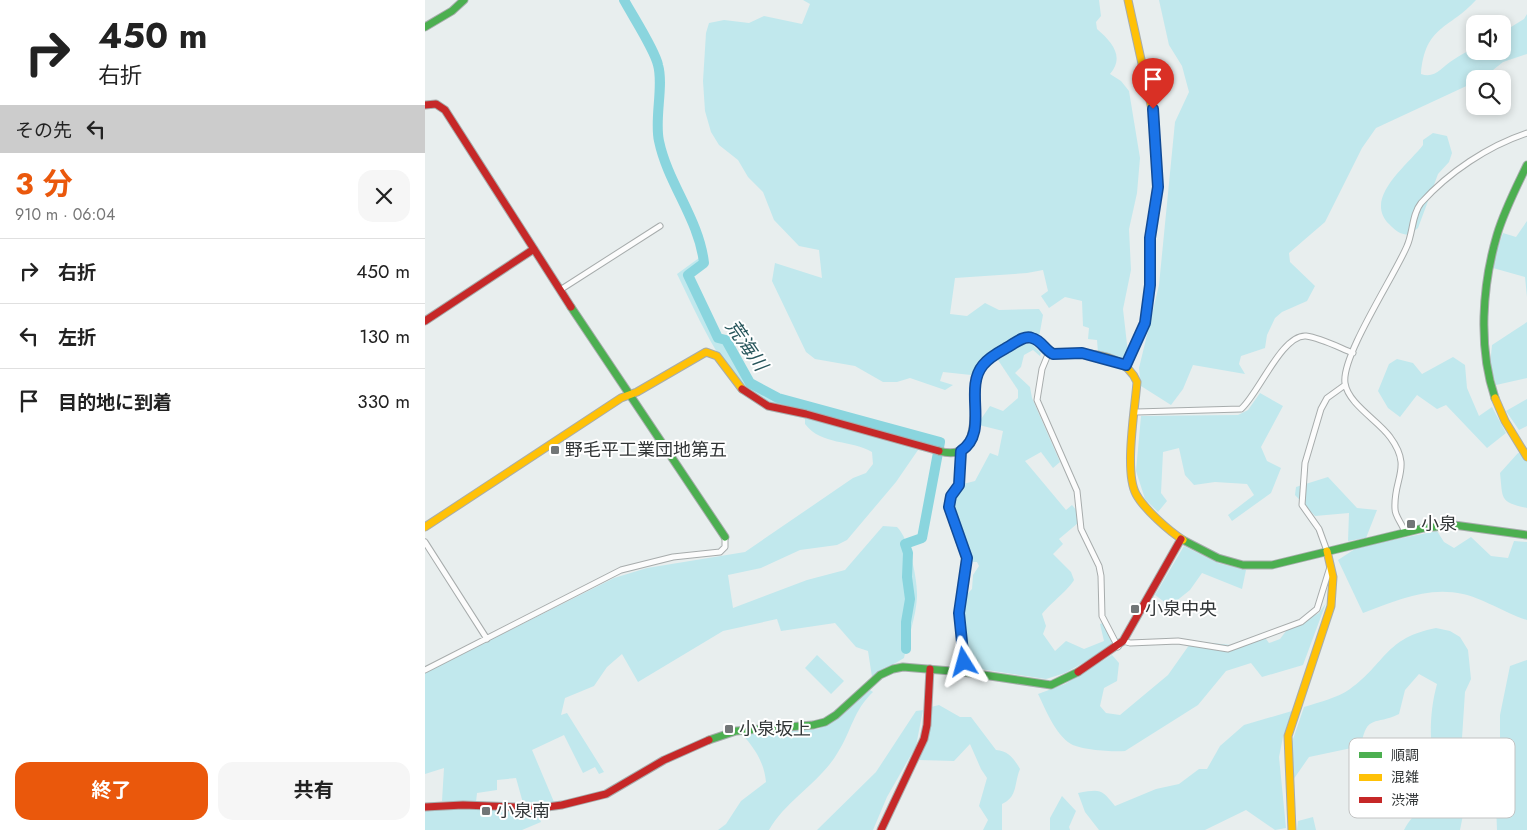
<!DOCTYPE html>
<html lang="ja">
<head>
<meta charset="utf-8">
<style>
	:root { --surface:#fff; --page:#f6f6f6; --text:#222; --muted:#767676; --line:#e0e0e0; --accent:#ea580c }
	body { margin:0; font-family:Jost,"Noto Sans JP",sans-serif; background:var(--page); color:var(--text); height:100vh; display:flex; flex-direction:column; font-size:19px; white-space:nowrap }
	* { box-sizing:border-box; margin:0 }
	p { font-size:16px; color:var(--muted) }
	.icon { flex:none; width:28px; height:28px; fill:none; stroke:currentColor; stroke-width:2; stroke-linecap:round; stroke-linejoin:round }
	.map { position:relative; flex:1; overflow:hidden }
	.details { display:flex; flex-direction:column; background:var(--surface); width:425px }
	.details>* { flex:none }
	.guide { background:#fff; color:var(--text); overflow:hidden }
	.buttons { position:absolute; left:1041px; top:15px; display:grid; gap:10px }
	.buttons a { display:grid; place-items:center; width:45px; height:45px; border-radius:10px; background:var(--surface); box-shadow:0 2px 8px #0003; font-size:25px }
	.pin { position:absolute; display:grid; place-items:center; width:42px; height:42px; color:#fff; margin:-51px -21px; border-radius:50% 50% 50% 0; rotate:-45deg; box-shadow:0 0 5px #0007 }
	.pin .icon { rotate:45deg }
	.me { position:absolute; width:55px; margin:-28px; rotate:352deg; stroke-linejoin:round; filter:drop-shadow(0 0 4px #0008) }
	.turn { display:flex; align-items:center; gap:18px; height:105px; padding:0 15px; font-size:22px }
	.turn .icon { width:65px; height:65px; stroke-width:2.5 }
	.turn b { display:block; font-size:35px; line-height:42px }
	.then { display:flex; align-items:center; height:48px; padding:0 15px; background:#0003; gap:10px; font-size:19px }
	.round { display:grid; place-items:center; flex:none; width:52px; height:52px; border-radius:15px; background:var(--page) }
	.head { display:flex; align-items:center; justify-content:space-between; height:85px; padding:0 15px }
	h1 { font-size:30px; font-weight:700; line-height:38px; color:var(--accent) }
	.cta { display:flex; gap:10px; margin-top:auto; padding:10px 15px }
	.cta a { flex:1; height:58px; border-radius:15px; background:var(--accent); color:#fff; font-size:20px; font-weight:700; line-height:58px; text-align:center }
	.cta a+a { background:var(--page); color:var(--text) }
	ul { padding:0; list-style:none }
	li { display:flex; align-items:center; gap:15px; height:65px; padding:0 15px; border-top:1px solid var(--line) }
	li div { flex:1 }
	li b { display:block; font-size:19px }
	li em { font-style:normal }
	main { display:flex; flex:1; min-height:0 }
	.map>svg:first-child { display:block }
	.green { fill:#c1e8ed }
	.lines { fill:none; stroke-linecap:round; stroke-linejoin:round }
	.river { stroke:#8ad5de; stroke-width:10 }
	.street-casing { stroke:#a7acac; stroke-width:7 }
	.fast-casing { stroke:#a7acac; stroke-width:9 }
	.slow-casing { stroke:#a7acac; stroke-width:9 }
	.jam-casing { stroke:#a7acac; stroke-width:9 }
	.street { stroke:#fcfcfc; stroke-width:5 }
	.fast { stroke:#4caf50; stroke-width:7 }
	.slow { stroke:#ffc107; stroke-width:7 }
	.jam { stroke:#c62828; stroke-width:7 }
	.route-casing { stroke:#114b97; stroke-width:12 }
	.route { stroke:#1a73e8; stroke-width:9 }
	.poi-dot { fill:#727677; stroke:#fff; stroke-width:2 }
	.labels { text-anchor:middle; stroke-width:4; stroke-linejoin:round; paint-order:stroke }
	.poi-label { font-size:18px; fill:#323637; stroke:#fff; text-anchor:start }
	.water-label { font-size:19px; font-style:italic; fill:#27555b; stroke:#fff }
	.key { fill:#fff; stroke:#c2c3c3; stroke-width:1 }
	.key-label { font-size:14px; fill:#323637 }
</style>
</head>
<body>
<main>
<section class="details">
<div class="guide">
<div class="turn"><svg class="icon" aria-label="right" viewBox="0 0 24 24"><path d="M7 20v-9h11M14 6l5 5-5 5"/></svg><div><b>450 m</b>右折</div></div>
<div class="then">その先<svg class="icon" aria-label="left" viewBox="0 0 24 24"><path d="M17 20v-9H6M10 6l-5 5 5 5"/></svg></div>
</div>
<div class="head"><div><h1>3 分</h1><p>910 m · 06:04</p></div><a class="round"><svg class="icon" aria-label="close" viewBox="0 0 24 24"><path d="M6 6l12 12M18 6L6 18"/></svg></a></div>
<ul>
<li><svg class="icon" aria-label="right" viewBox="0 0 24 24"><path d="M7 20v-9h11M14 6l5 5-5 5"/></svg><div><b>右折</b></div><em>450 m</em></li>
<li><svg class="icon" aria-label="left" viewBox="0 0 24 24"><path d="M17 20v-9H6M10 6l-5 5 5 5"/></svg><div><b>左折</b></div><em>130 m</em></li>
<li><svg class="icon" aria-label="arrive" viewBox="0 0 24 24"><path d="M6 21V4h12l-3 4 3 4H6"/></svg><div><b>目的地に到着</b></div><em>330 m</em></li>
</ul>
<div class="cta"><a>終了</a><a>共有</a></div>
</section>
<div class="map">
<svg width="1102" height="830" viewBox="0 0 1102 830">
	<rect width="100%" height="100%" fill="#e8eeee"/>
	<path class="green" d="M378,0H674L676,16L671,22L672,29C687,42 700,57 685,74L696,81L704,91L715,158L712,193L704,229L706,270L698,309L703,353L699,358L673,353L672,340L663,339L664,328L658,326L657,301L640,297L624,308L616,296L623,291L618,270L602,273L530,278L525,314L542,316L560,303L574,310L614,309L618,315L614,337L600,334L564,354L546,375L518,372L515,381L528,385L520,390L485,378L472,382H458L430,366L390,359L381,352L347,281L350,263L397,278L394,250L374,246L349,220L338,192L323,177L313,160L294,145L286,132L280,111L278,81L281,33L284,23L299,20L324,23L339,16L377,24L385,4Z
		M734,0H1051C1025,29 1000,25 996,74C1010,79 1017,67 1028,60C1035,55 1043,51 1050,48V51H1078V32L1099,19L1102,14V54L1078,62L1058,78L1050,79V82L951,128L937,148L900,222L864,253L865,262L890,286L882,301L857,312L850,318L842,335L840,348L816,356L814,364L820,374L768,365L758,389L746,405L716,386L714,368L734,285L750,122L764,92L757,66L744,45Z
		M1008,133L1022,136L1027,153L1024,162L1013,174L993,228L984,235C974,234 971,231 964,224C938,198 982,166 998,145V140Z
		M1102,221V297L1100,277L1068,268L1072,249L1078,233L1091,237Z
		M274,258L276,262L260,275L291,339L300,342L324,384L352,400L474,429L513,443V447L348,404C342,401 336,399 330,396C298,377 269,308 252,274Z
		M1102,322V378L1071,385L1065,365L1067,345Z
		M606,343L616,353L615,356L608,350L599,355L596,367L590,373L605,387L607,398L635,462L628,468L616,452L600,461L641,510L647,505L652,511L653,523L634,539L638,544L628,554L646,572L649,580C645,588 625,604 617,614L621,626L618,634L630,651L641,641L659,649L679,641L675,624L678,623L687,641L686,647L640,673L621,679L542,667L535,612L536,600L547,589L548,575L554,566L552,562H548L540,547L526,503L538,484L550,481L565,453L573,456L578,431L554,425V422L565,406L578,411L593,398V390L573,360L597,345Z
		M1028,357L1040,365L1042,388L1054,416L1067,407L1081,433L1062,448L1021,405L1012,409L992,395L975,417L963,408L953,391L964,364L972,359L988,363L997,374Z
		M835,393L858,406L836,447L842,461L856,468L846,493L807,521L803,515L829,495L822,484L790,482L769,485L760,475L754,448L738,452L736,493L742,501L733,512L720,499L711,471L716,416L813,415L823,410Z
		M1102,399V426L1094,430L1081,411Z
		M380,418L493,450L471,482L422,540L412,545L375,550L336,568L303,575L308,608L382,580L420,570L458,526L472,527C484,538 493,580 492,597C491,617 483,638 479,658L447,677L443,651L431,647L410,623L356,631L352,619L298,631L213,682L197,654L182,667L169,686L140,698L136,715L142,713L179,772L174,774L170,767L158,773L139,735L107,750L129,802L98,803L91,778L72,780V790L52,793L51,802L17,801L19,768L0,774V673L189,578L222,568L320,552L428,478L441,473L448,464L447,452C425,439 397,446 380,424Z
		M1093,453L1102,455V508C1074,502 1078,499 1075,473Z
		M903,477L932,508L952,510L941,538L923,541L924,513L890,516L870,495L871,487Z
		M1012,531L1019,542L1029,548L1046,537L1066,556L1083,558L1089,541L1102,542V620C1082,614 1055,597 1038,594C1002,586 971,601 938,613L913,560L933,547Z
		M759,546L793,563L821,570L817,589L777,573L765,590L745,606L730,595Z
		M901,603L878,665L837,677L826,663L801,671L773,705L700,751C687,752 657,750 646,744C630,734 621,710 613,694L640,684L687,655L694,663L692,681L679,688L675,706L681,713L695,715L743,675L767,641L806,645L838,635L844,643L855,639L861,631L894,613Z
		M1011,628L1025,631L1035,637L1043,650L1046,679L1040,692L1037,738L1043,760L1036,796L1039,810L1035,830H979C990,810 995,812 1015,808C1008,764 1000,729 1012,684L994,674L980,690L974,714C950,726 942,713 936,746L884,757L868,780L867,742L879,707C895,702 912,698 925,689C961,663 960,638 1011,628Z
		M392,655L419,681L406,694L380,668Z
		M1102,660V830H1072L1070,778L1075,761V715L1085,666Z
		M445,690L448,692C428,711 427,730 413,752C396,782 361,800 344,830H293L301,824L316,801L341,782C339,762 330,749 317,734L393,729L410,720Z
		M514,705L535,717H546L571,750C584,751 589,759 595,769C589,783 593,797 577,804V830H558L563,820L554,806L562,778L556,769L545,744L529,761L494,760L504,734L506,707Z
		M498,710L491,746L462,797L448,830H392L451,772L491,711Z
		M867,711L858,737L854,757L861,828L850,830L821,810L780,830H674L660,812L653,793C676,789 676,789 690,806L731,789L754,784L774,769H782L795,746L819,725Z
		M637,796L651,811L644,827L645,830H625V818Z
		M54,809L112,812L116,822L97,830H0V810Z
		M888,817L891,830H872L873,821Z"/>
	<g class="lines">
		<path class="river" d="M199,0C207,15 230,50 233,65C239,86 229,119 234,141C243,184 274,219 279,263L263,275L293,338L301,340L325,383L353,398L515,442L497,538L480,544L483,553L482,577L485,599L481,622V649"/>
		<defs>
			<path id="street" d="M135,290L235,226
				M624,352L617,369L612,400L652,491L656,529L674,566L676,576L677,616L693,647
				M711,412L816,409C833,395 857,334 881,336C896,338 913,347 928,353
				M536,451L534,485L526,496L524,507L541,558L533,613L538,672
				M980,533C978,524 970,517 970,509C968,478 988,468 965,437C954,421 923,404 920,383C916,356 970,275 982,246C988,233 987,214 996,203C1024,172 1063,146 1102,133
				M0,542L62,639
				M902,551L894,529L877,505L880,463L896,409L902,398L920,385
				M698,641L705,643L753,641L803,649L876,622L892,609L905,567
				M0,670L196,570L248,557L295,552L300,547V537"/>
			<path id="fast" d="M0,27L27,11L39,0
				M146,307L300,537
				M1070,398C1053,348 1057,286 1072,235C1079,211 1091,188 1102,165
				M514,451C564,465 543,393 554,369C560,358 589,341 601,337L608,338L623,351
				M758,540L793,558L818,565H847L999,528L1029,525L1102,535
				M284,740L311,731L388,725L400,722L411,715L455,675L468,669L478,667L538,672L626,685L653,672"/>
			<path id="slow" d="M623,351C631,356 640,353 649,353C673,353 702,358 712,382C710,409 699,472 711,494C719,509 744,531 758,540
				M701,365L720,323L726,275L725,238L733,187L730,123L703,0
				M1070,398L1080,421L1102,457
				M0,527L196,398L212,392L281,352L292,356L317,389
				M867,830L863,736L906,606L908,577L902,551"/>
			<path id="jam" d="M0,105L11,104L20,110L146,307
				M0,321L109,249
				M317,389L343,406L381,414L514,451
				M653,672L698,641L756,539
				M0,807L38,805L115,808L137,805L181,794L239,760L284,740
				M456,830L499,739L502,725L505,669"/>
		</defs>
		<use href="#street" class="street-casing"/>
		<use href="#fast" class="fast-casing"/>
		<use href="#slow" class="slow-casing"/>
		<use href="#jam" class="jam-casing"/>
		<use href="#street" class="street"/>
		<use href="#fast" class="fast"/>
		<use href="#slow" class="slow"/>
		<use href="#jam" class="jam"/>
	</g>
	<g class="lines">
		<defs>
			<path id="route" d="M539,662L534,613L542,558L524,507L526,496L534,485L536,451C565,432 538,389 558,365C564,357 574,352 583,347C590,343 599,335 607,338C616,340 620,350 628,354L657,353L701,365L720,323L725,285V238L733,187L728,109"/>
		</defs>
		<use href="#route" class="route-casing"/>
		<use href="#route" class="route"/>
	</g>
	<g class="poi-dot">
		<rect x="125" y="445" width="10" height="10" rx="2.5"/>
		<rect x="981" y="519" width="10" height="10" rx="2.5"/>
		<rect x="705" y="604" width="10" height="10" rx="2.5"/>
		<rect x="299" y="724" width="10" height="10" rx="2.5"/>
		<rect x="56" y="806" width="10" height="10" rx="2.5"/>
	</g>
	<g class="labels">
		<g class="poi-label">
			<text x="140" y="456">野毛平工業団地第五</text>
			<text x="996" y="530">小泉</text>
			<text x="720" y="615">小泉中央</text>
			<text x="314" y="735">小泉坂上</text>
			<text x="71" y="817">小泉南</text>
		</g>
		<g class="water-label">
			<text transform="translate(322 345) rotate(55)" y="7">荒海川</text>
		</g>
	</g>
	<rect x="924" y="738" width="166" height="80" rx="8" class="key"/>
	<rect x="934" y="752" width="23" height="6" fill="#4caf50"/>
	<rect x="934" y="774" width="23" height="7" fill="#ffc107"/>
	<rect x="934" y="797" width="23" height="6" fill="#c62828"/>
	<g class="key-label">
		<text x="966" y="760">順調</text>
		<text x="966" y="782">混雑</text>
		<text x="966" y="805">渋滞</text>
	</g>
</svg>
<div class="buttons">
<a><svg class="icon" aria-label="sound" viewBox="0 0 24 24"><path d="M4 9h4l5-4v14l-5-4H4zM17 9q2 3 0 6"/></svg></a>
<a><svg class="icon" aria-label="search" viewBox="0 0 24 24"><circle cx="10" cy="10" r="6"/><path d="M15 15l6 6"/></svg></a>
</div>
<div class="pin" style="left:728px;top:109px;background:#d93025"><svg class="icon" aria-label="arrive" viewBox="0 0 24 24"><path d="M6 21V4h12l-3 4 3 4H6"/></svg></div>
<svg class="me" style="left:539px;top:662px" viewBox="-20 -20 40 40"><path d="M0-17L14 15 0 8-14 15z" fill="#1a73e8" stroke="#fff" stroke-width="4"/></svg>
</div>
</main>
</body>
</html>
